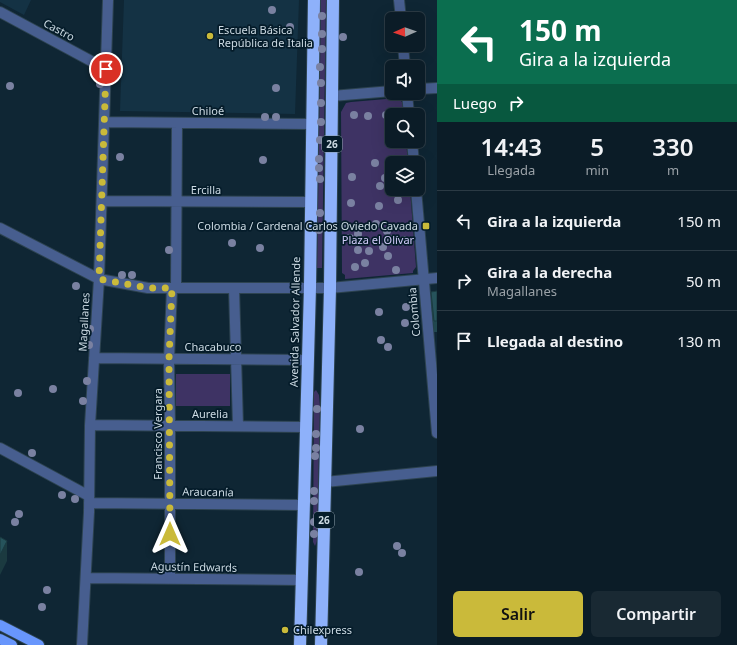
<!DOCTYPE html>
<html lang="es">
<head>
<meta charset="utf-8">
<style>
	:root { --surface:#0b1c27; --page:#192933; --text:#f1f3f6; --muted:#9aa1a7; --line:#2b3a44; --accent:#caba3a }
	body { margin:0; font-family:"Noto Sans",sans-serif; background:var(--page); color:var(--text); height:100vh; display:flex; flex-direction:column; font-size:15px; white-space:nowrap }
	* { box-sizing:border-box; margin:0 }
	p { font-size:13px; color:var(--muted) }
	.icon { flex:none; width:22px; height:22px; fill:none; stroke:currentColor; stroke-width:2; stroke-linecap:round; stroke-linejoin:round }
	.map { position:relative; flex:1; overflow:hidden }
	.details { display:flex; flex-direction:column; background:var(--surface); width:300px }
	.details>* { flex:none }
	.hud { background:#0b6e4f; color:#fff; overflow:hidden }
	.needle { width:26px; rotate:268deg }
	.controls { position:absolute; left:385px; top:12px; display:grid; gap:8px }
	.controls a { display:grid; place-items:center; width:40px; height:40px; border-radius:6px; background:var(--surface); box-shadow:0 4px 16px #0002,0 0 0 1px var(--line); font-size:20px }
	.pin { position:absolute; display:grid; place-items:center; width:34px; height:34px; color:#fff; margin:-17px; border:2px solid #fff; border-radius:50%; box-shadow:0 1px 4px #0007 }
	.me { position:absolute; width:44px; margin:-22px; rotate:0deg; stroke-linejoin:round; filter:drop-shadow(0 0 3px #0008) }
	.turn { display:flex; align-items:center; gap:14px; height:84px; padding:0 16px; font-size:18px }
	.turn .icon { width:52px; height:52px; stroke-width:2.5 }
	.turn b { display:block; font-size:28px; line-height:34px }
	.then { display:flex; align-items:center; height:38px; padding:0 16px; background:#0003; gap:8px; font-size:15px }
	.eta { display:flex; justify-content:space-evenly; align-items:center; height:68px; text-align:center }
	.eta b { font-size:24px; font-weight:600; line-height:28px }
	.cta { display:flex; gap:8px; margin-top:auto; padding:8px 16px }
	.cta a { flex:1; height:46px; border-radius:6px; background:var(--accent); color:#111; font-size:16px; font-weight:600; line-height:46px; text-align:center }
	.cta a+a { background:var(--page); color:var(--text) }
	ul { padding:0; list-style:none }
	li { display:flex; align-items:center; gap:12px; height:60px; padding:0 16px; border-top:1px solid var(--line) }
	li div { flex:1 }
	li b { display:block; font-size:15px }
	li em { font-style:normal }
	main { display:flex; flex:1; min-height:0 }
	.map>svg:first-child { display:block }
	.built { fill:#143244 }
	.green { fill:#3e3364 }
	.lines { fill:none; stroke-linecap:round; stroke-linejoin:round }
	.minor-casing { stroke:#2d4350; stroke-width:12 }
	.major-casing { stroke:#2d4350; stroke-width:12 }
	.highway-casing { stroke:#2d4350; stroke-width:14 }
	.minor { stroke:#475e8f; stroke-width:10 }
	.major { stroke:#6896fc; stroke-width:10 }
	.highway { stroke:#8eb1fa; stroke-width:12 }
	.tree { fill:#7a81a1 }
	.wall { fill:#21474e }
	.shaded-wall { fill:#1b3a40 }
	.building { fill:#26535b; stroke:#1b3a40 }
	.route { stroke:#caba3a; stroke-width:7; stroke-dasharray:0 12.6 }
	.poi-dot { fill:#caba3a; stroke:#051c2a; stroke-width:1.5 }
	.labels { text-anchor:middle; stroke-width:3.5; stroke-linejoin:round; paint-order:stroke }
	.shield { fill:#051c2a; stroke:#90a1ac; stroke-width:1 }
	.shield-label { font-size:10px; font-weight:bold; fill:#ccdae3 }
	.street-label { font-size:11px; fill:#ccdae3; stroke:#051c2a }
	.poi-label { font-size:11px; fill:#ccdae3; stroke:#051c2a; text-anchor:start }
	.park-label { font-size:11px; fill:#d2ccfa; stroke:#051c2a }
</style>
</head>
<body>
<main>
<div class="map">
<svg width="437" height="645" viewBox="0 0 437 645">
	<rect width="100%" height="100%" fill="#0f2634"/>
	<path class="built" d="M0,0H31L24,15L0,2Z
		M124,0H299L295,114L120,111Z"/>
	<path class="green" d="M321,0H326L322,268H317Z
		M398,98L403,103L404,115H392V141H406L408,163H392V189H410L416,267L413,271V273L345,279V275L342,273L341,112L346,103L351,102Z
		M176,374H230V406H176Z
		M316,390L319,395L320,407L317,541L315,546L313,542L314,396V392Z"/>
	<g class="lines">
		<defs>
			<path id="minor" d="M399,0L401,19
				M0,12L106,69
				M403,45L405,67
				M418,89L437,88
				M407,93L409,115
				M332,96L392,91
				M104,122L312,124
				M412,141L414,163
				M416,189L437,433
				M102,201L311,202
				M0,228L99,279L148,288H330L437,278
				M176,288L177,123
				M234,288L238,426
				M94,358L308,360
				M90,425L306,427
				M0,448L89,496
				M325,482L437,471
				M89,503L304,505
				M86,578L302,580
				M170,579V426L169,359L172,288
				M82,645L89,512L90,425L99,279L108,0"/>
			<path id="major" d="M0,625L39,645
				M0,639L12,645"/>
			<path id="highway" d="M300,645L310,287L314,0
				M321,645L330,288L333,0"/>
		</defs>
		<use href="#minor" class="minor-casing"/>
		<use href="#major" class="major-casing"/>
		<use href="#highway" class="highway-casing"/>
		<use href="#minor" class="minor"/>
		<use href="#major" class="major"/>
		<use href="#highway" class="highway"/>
	</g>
	<g class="tree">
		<circle cx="272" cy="10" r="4"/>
		<circle cx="322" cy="16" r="4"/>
		<circle cx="290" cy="27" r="4"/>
		<circle cx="322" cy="34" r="4"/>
		<circle cx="343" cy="37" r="4"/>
		<circle cx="322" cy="49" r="4"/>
		<circle cx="320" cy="67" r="4"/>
		<circle cx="321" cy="83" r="4"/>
		<circle cx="100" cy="84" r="4"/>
		<circle cx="10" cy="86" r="4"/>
		<circle cx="276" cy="88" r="4"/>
		<circle cx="321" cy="103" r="4"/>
		<circle cx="354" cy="115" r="4"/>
		<circle cx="386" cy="115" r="4"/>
		<circle cx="368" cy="116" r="4"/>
		<circle cx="265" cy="117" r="4"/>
		<circle cx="276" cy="117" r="4"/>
		<circle cx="321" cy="122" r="4"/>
		<circle cx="320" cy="140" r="4"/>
		<circle cx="120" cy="157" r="4"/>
		<circle cx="319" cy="159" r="4"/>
		<circle cx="263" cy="160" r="4"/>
		<circle cx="375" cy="163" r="4"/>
		<circle cx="319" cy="168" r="4"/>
		<circle cx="352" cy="177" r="4"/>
		<circle cx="385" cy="178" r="4"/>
		<circle cx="320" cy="179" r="4"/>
		<circle cx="380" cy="186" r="4"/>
		<circle cx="398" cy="200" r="4"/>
		<circle cx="351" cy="203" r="4"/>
		<circle cx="379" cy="206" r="4"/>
		<circle cx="320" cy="213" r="4"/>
		<circle cx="376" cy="224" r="4"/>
		<circle cx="347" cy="226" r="4"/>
		<circle cx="319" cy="230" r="4"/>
		<circle cx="387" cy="231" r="4"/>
		<circle cx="358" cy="234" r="4"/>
		<circle cx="350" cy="238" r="4"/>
		<circle cx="390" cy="239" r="4"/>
		<circle cx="404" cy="240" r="4"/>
		<circle cx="232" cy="243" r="4"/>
		<circle cx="383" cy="247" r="4"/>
		<circle cx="260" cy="248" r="4"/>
		<circle cx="169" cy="250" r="4"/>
		<circle cx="358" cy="250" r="4"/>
		<circle cx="369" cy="251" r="4"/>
		<circle cx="388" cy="256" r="4"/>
		<circle cx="365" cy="263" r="4"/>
		<circle cx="355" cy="267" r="4"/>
		<circle cx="396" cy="270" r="4"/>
		<circle cx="122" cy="275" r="4"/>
		<circle cx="132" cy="275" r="4"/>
		<circle cx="76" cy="286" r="4"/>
		<circle cx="406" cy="307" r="4"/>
		<circle cx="379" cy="312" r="4"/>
		<circle cx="405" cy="323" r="4"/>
		<circle cx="90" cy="329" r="4"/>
		<circle cx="381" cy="340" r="4"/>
		<circle cx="89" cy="345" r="4"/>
		<circle cx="388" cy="347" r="4"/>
		<circle cx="87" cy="381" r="4"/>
		<circle cx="53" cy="389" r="4"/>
		<circle cx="18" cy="393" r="4"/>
		<circle cx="83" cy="401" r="4"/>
		<circle cx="317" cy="409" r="4"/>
		<circle cx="360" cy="429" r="4"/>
		<circle cx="316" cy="434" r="4"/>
		<circle cx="316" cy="448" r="4"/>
		<circle cx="32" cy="453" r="4"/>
		<circle cx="315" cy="456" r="4"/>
		<circle cx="314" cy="491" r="4"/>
		<circle cx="62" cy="495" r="4"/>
		<circle cx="75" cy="499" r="4"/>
		<circle cx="314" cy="501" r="4"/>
		<circle cx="19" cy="514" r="4"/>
		<circle cx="15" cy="522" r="4"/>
		<circle cx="314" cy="522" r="4"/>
		<circle cx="314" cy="534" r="4"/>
		<circle cx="397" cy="546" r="4"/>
		<circle cx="402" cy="553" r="4"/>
		<circle cx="359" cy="572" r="4"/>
		<circle cx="47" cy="590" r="4"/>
		<circle cx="42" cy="607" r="4"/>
	</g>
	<path class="wall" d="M437,291V332H434L431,303V292Z"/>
	<path class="shaded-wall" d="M7,541V561L0,575V555Z"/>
	<path class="building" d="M437,291V321H434L431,292Z
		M0,537L7,541L0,555Z"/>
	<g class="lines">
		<path class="route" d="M106,69L99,279L148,288H172L169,359L170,534"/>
	</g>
	<g class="poi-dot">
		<circle cx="210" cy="36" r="4"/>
		<rect x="422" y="222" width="8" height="8" rx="2"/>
		<circle cx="285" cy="630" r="4"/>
	</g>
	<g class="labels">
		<g class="shield">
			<rect x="322" y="136" width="20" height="16" rx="3"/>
			<rect x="314" y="512" width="20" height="16" rx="3"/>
		</g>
		<g class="shield-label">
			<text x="332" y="148">26</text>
			<text x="324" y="524">26</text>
		</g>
		<g class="street-label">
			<text transform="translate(59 30) rotate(28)" y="4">Castro</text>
			<text x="208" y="115">Chiloé</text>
			<text x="206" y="194">Ercilla</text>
			<text transform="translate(414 312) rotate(-95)" y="4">Colombia</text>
			<text transform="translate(84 322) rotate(-87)" y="4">Magallanes</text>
			<text transform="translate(295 322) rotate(-89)" y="4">Avenida Salvador Allende</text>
			<text x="213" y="351">Chacabuco</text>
			<text x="210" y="418">Aurelia</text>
			<text transform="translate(158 434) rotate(-90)" y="4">Francisco Vergara</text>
			<text transform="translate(208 492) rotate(1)" y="4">Araucanía</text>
			<text transform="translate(194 567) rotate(1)" y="4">Agustín Edwards</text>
		</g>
		<g class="poi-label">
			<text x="218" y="34">Escuela Básica<tspan x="218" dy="13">República de Italia</tspan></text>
			<text x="418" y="230" text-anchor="end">Colombia / Cardenal Carlos Oviedo Cavada</text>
			<text x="293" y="634">Chilexpress</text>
		</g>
		<g class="park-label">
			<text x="378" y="244">Plaza el Olívar</text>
		</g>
	</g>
</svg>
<div class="controls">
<a><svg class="needle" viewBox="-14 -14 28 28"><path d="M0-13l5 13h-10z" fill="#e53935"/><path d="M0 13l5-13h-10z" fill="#9aa1a7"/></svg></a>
<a><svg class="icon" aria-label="sound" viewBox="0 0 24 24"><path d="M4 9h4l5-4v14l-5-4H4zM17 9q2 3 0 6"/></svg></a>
<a><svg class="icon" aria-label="search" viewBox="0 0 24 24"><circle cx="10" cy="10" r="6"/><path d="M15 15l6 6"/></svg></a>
<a><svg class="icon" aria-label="layers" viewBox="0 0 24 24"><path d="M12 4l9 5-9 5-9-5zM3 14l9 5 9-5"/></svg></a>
</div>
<div class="pin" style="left:106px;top:69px;background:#d93025"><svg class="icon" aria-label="arrive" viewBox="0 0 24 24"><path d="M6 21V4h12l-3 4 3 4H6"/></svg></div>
<svg class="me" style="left:170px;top:534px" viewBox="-20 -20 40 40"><path d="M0-17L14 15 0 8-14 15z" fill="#caba3a" stroke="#fff" stroke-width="4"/></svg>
</div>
<section class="details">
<div class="hud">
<div class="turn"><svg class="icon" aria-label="left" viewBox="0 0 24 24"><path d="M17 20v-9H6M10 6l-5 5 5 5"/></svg><div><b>150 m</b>Gira a la izquierda</div></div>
<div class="then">Luego<svg class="icon" aria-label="right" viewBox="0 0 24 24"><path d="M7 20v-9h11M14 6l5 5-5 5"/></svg></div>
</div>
<div class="eta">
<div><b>14:43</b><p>Llegada</p></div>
<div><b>5</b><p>min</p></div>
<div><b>330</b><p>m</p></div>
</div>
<ul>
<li><svg class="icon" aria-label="left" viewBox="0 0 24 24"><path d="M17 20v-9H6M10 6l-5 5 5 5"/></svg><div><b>Gira a la izquierda</b></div><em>150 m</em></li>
<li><svg class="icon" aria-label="right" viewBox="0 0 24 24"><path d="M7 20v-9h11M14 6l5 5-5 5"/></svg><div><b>Gira a la derecha</b><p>Magallanes</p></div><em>50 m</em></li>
<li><svg class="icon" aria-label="arrive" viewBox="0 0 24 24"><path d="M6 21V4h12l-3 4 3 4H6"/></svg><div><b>Llegada al destino</b></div><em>130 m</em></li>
</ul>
<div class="cta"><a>Salir</a><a>Compartir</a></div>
</section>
</main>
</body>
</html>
